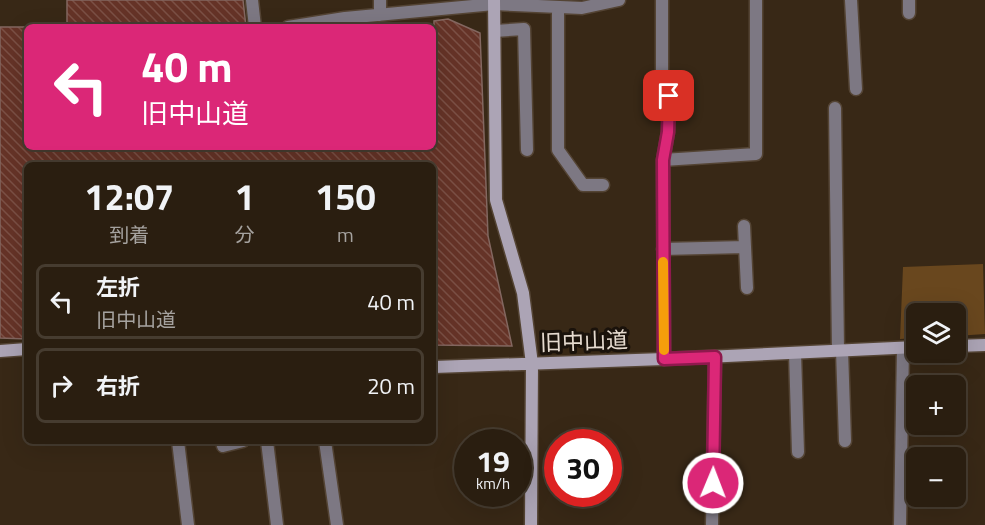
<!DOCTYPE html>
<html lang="ja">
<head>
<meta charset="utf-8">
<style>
	:root { --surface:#2a1e10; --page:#322719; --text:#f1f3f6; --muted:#a5a29f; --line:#463c30 }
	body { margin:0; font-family:"Titillium Web","Noto Sans JP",sans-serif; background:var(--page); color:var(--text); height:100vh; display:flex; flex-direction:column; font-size:22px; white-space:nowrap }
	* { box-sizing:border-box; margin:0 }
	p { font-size:20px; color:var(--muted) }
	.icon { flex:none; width:33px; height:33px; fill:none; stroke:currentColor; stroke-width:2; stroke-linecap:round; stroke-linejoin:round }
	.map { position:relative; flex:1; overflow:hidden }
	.panel { position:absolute; left:24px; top:162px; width:412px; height:282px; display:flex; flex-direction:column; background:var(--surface); border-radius:9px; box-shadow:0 6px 24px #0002,0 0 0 2px var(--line) }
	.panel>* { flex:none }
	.top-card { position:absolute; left:24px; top:24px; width:412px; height:126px; border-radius:9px; box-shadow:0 6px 24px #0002,0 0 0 2px var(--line); background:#db2777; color:#fff; overflow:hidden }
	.buttons { position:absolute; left:906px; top:303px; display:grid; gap:12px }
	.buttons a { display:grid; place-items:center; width:60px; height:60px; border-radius:9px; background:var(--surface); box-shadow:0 6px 24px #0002,0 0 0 2px var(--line); font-size:30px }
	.speed { position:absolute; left:454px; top:429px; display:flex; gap:12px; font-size:30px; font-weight:700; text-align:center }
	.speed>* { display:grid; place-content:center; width:78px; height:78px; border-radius:50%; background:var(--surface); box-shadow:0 6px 24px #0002,0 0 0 2px var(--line); line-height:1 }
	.speed small { font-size:15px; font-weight:400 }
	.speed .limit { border:9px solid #d22; background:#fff; color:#111 }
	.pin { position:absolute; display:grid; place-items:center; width:51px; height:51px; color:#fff; margin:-26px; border-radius:12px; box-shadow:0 3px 9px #0006 }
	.me { position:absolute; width:66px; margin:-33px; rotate:1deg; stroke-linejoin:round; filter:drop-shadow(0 0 4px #0008) }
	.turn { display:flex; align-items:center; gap:21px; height:126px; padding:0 18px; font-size:27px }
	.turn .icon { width:78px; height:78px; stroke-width:2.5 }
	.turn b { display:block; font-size:42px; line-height:51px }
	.eta { display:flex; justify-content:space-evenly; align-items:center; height:102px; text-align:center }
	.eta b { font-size:36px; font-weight:700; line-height:42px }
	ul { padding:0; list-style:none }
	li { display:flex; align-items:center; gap:18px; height:75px; margin:0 12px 9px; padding:0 6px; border:3px solid var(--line); border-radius:9px }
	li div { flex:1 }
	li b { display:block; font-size:22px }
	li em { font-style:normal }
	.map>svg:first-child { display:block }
	.green { fill:#69471e }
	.building { fill:url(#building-back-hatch); stroke:#836760; stroke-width:1.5 }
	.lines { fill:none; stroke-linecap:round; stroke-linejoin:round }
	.street-casing { stroke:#544434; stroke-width:15 }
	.secondary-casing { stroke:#544434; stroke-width:15 }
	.street { stroke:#7d7883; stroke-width:12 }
	.secondary { stroke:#aca4b5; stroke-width:12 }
	.route-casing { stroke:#8e194d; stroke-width:15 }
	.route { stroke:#db2777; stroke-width:10 }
	.slow { stroke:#f59e0b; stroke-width:10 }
	.labels { text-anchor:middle; stroke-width:6; stroke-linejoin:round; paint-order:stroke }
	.street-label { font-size:22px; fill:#e5dacf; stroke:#1a120b }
</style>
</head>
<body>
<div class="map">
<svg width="985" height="525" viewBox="0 0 985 525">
	<defs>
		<pattern id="building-back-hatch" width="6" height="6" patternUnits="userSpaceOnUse" patternTransform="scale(1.5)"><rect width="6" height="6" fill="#653327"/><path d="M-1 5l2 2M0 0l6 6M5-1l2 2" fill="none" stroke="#7b5045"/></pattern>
	</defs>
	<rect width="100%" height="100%" fill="#382816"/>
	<path class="green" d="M983,264L985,334L956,336V314H916V338L900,339L903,267Z"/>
	<path class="building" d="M67,0H243L246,27H67Z
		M448,19L480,33L488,236L512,346L434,345V165H27V339L0,338V27H27V147H434V21Z"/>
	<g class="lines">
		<defs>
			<path id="street" d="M252,0L255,27
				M662,0V85L669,96L668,132L663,160
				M851,0L856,89
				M909,0V13
				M558,7V150L583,185H603
				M380,15V0
				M288,27L345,18L494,4L582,8L619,0
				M495,31L524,29L527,150
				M835,108L838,350
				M744,226L747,288
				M663,249L745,247
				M842,350L845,441
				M795,353L798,452
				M664,359L663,160L756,154V0
				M178,441L188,525
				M267,441L277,525
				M325,441L337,525
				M223,446L243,441
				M712,525L715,357
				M900,525L903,348"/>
			<path id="secondary" d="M494,0L496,200L523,293L532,364L531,525
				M956,346L985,345
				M0,351L27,349
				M434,367L664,359L916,347"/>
		</defs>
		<use href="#street" class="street-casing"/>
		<use href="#secondary" class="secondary-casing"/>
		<use href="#street" class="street"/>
		<use href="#secondary" class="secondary"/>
	</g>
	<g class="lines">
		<defs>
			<path id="route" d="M669,96L668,132L663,160L664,359L715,357L713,483"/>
		</defs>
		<use href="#route" class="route-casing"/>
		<use href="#route" class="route"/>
		<path class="slow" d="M663,262L664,350"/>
	</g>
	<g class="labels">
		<g class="street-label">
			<text transform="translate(584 341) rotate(-2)" y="8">旧中山道</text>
		</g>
	</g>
</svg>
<div class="buttons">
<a><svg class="icon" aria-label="layers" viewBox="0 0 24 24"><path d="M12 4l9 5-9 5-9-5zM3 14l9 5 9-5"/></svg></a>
<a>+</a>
<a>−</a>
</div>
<div class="speed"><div>19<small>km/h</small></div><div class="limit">30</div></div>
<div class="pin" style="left:669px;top:96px;background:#d93025"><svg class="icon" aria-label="arrive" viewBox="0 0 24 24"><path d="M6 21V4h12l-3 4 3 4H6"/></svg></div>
<svg class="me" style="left:713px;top:483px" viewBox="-20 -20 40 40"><circle r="17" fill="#db2777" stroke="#fff" stroke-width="3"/><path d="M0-11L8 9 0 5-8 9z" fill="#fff"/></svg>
<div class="top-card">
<div class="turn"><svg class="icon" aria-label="left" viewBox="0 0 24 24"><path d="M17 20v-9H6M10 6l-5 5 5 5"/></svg><div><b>40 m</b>旧中山道</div></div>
</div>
<section class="panel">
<div class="eta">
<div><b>12:07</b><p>到着</p></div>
<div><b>1</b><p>分</p></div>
<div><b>150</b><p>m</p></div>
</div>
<ul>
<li><svg class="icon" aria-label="left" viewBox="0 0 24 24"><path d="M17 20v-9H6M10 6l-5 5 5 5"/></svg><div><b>左折</b><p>旧中山道</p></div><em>40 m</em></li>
<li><svg class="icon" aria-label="right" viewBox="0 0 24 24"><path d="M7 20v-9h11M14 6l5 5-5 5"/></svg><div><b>右折</b></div><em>20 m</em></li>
</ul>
</section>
</div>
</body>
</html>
